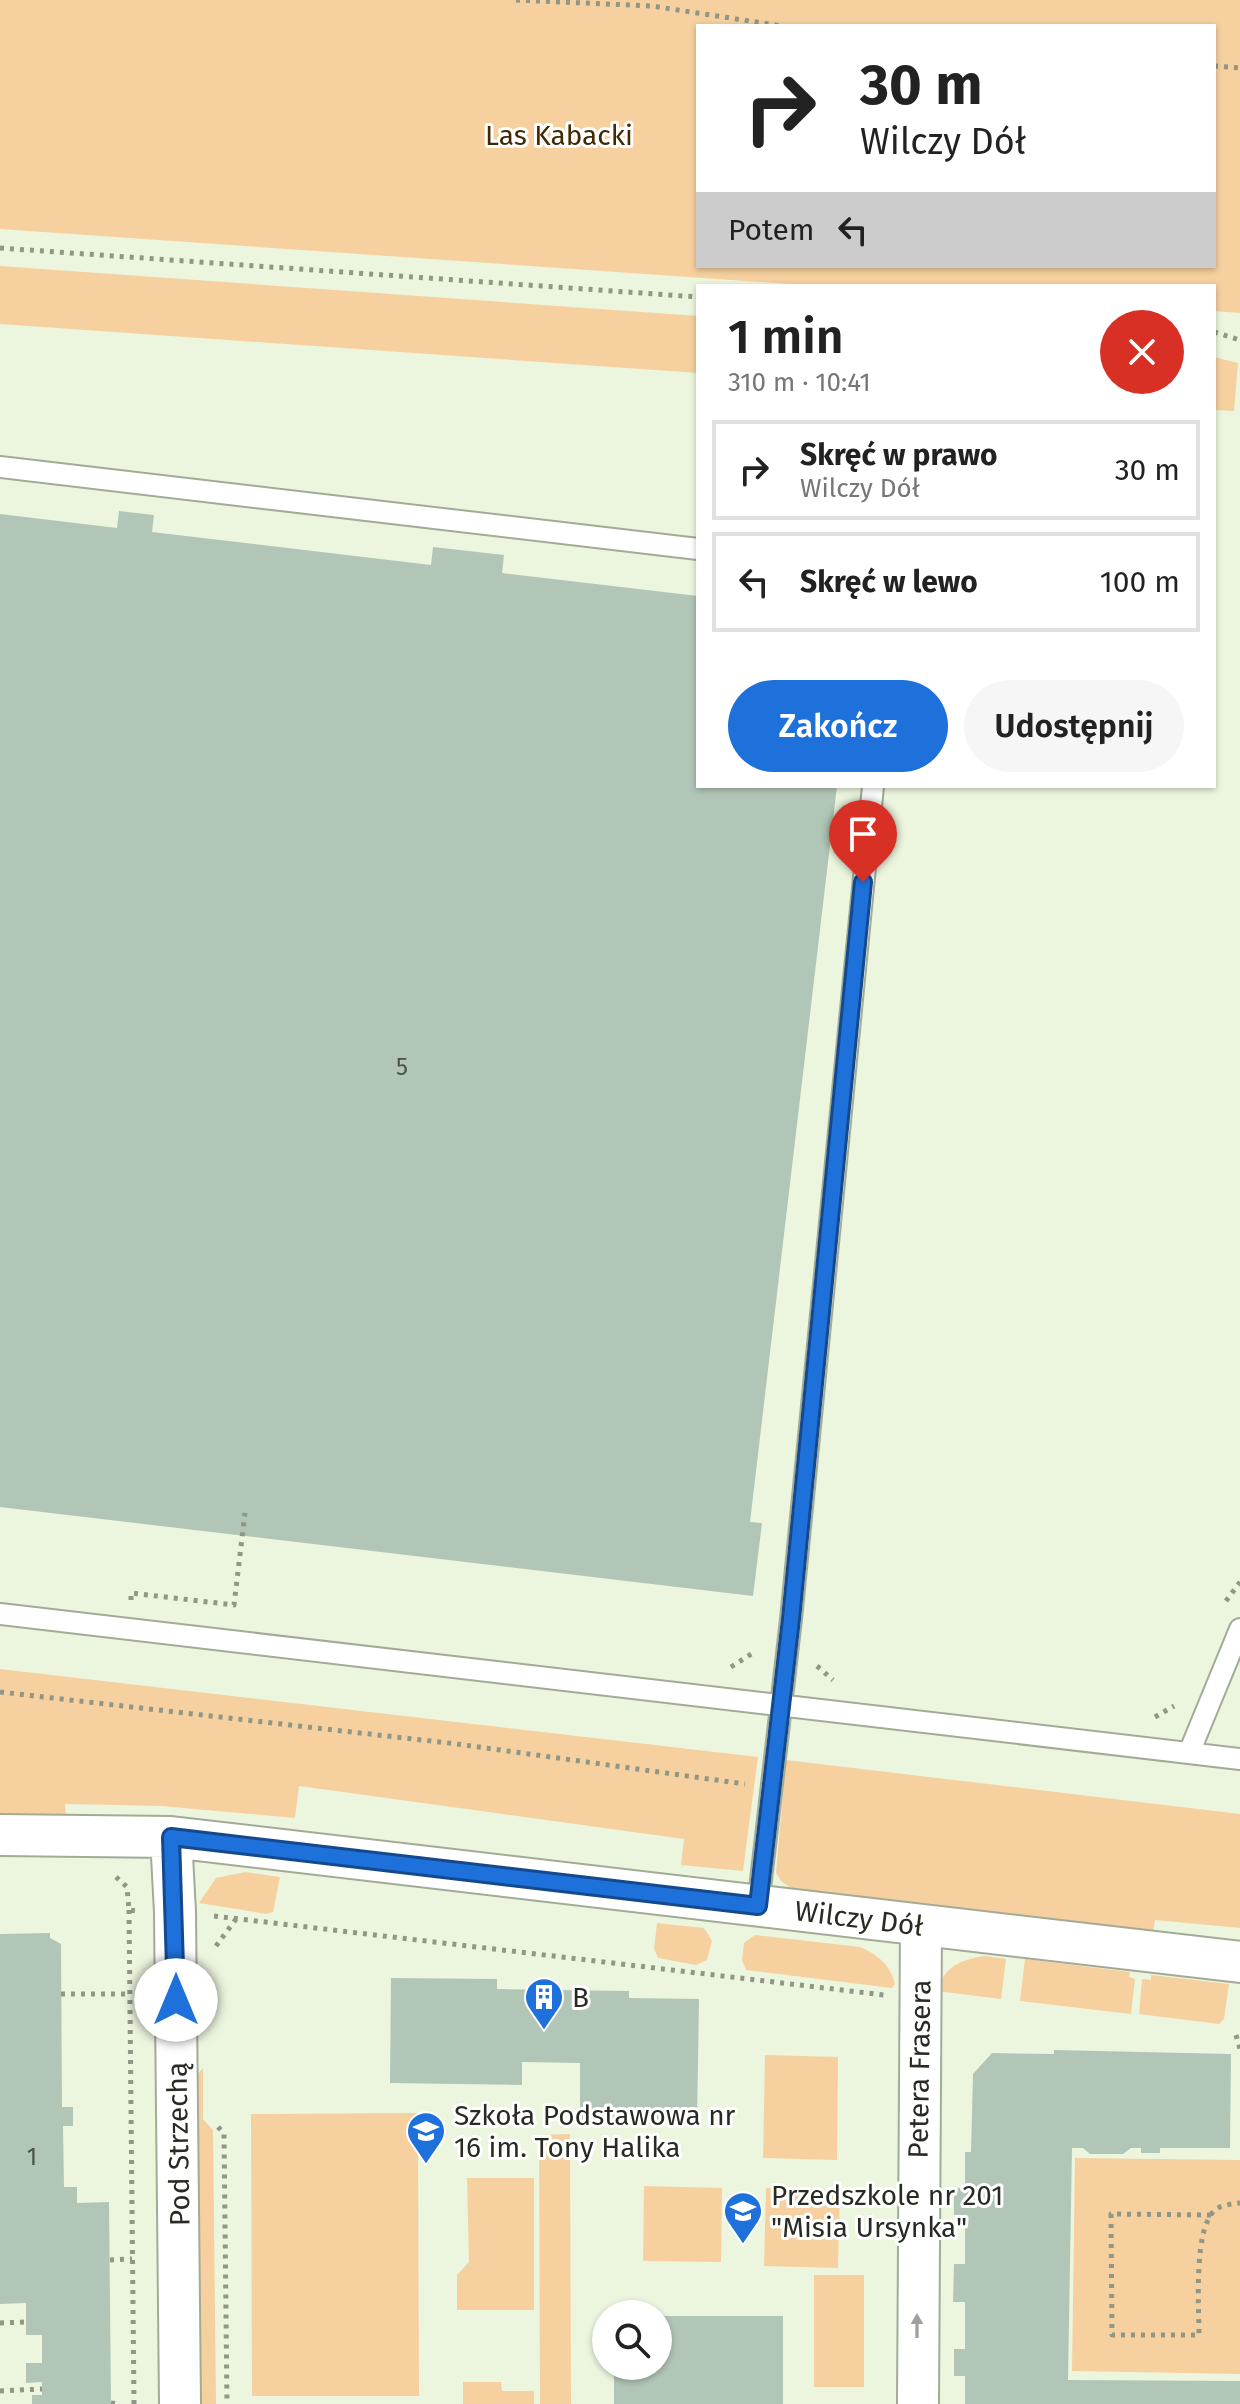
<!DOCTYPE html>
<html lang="pl">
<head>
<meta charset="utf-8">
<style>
	:root { --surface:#fff; --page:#f6f6f6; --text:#222; --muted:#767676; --line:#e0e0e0; --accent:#1e71db }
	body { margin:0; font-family:"Fira Sans",sans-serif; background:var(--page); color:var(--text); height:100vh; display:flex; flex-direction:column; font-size:30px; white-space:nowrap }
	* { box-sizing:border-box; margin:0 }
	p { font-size:26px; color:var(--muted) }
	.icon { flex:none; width:44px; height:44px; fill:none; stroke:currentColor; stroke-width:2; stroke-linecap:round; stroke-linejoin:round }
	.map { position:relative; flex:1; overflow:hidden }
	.sheet { position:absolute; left:696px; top:284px; width:520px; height:504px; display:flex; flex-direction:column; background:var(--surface); border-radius:0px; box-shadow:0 2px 6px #0004 }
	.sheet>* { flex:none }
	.banner { position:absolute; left:696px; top:24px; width:520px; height:244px; border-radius:0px; box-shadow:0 2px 6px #0004; background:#fff; color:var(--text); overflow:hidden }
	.tools { position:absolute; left:592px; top:2300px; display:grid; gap:16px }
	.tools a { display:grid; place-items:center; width:80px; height:80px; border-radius:50%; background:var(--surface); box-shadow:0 2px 6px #0004; font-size:40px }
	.pin { position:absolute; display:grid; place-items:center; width:68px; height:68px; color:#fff; margin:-82px -34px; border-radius:50% 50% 50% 0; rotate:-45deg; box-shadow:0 0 8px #0007 }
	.pin .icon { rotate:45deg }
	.me { position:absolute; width:88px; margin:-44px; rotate:0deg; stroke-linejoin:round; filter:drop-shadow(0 0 6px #0008) }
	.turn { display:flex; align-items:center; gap:28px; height:168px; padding:0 32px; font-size:36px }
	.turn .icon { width:104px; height:104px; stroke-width:2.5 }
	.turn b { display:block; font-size:56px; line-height:68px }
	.then { display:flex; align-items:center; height:76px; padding:0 32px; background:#0003; gap:16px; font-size:30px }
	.round { display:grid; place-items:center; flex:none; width:84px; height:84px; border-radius:42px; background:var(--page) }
	.overview { display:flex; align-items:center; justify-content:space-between; height:136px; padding:0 32px }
	h1 { font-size:48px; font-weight:600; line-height:60px }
	.primary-button { display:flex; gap:16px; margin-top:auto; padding:16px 32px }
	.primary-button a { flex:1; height:92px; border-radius:48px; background:var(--accent); color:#fff; font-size:32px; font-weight:600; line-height:92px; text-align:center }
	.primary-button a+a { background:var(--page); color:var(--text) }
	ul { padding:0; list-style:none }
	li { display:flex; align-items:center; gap:24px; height:100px; margin:0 16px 12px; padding:0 16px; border:4px solid var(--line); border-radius:0px }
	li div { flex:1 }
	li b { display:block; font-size:30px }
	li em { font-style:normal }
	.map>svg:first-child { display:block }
	.green { fill:#f6d19f; fill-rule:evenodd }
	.building { fill:#b1c6b6 }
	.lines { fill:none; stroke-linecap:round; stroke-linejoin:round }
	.lane-casing { stroke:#a2ab96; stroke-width:24 }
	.street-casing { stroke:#a2ab96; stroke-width:44 }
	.path { stroke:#909786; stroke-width:5; stroke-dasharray:4 6; stroke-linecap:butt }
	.lane { stroke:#fff; stroke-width:20 }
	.street { stroke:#fff; stroke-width:40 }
	.oneway { fill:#9ea09c }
	.route-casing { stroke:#14498e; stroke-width:20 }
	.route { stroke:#1e71db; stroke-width:14 }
	.labels { text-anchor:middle; stroke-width:6; stroke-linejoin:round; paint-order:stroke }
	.number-label { font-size:24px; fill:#4a5247 }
	.park-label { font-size:28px; fill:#412800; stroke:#fff }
	.street-label { font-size:28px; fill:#272b22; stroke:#fff }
	.poi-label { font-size:28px; fill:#272b22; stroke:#fff; text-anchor:start }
</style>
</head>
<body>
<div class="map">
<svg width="1240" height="2404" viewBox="0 0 1240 2404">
	<rect width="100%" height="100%" fill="#ecf6df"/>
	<path class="green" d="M0,0H1240V313L1214,311V286H818L0,229ZM698,26H1214V266H698Z
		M0,266L698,316V373L0,324Z
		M1214,357L1238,363L1234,411L1214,410Z
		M0,1669L758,1757L743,1871L681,1865L684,1839L299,1786L295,1818L161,1806L65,1804L66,1816L0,1815Z
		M786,1760L1240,1814V1928L1155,1920L1153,1934L794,1890L782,1882L776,1873Z
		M245,1872L280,1877L273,1912L266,1914L199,1903L216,1878Z
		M657,1923L704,1928L712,1941L707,1960L696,1965L658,1958L654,1949Z
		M755,1935L860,1947C878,1955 890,1964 895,1984L892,1988L746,1970L742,1960L744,1943Z
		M986,1956L1006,1959L1001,1999L937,1991C944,1966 962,1959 986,1956Z
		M1025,1959L1130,1972L1129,1977L1135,1979L1131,2014L1020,2001Z
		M1151,1975L1229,1984L1224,2019L1219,2024L1139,2014L1142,1979L1151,1980Z
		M765,2055L838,2057L837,2160L763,2158Z
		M203,2068V2119L213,2130L216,2404H201L196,2076Z
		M418,2113L419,2396H252L251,2114Z
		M570,2134L571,2404H540L539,2135Z
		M1075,2158L1240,2160V2374L1072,2371Z
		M467,2178H534V2310H457V2275L469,2262Z
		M644,2186L722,2188L721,2262L643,2261Z
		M766,2188L840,2190L838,2268L764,2266Z
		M814,2275H864V2387H814Z
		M463,2382H501L502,2391H534V2404H463Z"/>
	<path class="building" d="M119,511L154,515L152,532L431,565L433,547L504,555L502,573L698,596V786H837L750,1522L762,1523L753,1596L0,1507V514L117,528Z
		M50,1933V1938L61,1944L62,2107H73V2126H63L64,2187H77V2203L109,2202L111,2404H32V2395H42V2382L26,2383V2363H42V2335H26V2303L0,2304V1934Z
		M391,1978L497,1979V1989L629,1991V1998L699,1999L697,2124L580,2123V2063L522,2062V2085L390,2083Z
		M1054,2050L1231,2054L1230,2148H1160V2153H1141V2148H1131L1123,2154H1090L1083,2148H1072L1068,2380L1240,2381V2404H965V2376H954V2349H965V2302H953L954,2264H965V2215H954V2188H965V2152H971L973,2074L992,2053L1054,2054Z
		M658,2316H783V2404H614V2366H658Z"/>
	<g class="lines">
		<defs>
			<path id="lane" d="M0,467L698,549
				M0,1614L1240,1759
				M1189,1753L1240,1629
				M758,1906L791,1619L873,786"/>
			<path id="street" d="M0,1835L171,1837L1240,1962
				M171,1837L175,1912L180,2404
				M918,2404L921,1925"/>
		</defs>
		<use href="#lane" class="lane-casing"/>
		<use href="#street" class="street-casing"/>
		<path class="path" d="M516,0L652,6L782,26
			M1214,66L1240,68
			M0,248L698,297
			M1214,332L1240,340
			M131,1600V1593L234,1605L245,1513
			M1226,1601L1240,1582
			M817,1666L833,1680
			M731,1667L756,1651
			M0,1692L457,1744L745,1784
			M1155,1717L1174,1706
			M116,1877L127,1887L129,1910L137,1911
			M129,1910L134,2404
			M214,1916L884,1995
			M216,1946L236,1919
			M61,1994H129
			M1236,2035L1240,2049
			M218,2127L224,2133L227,2404
			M1211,2215L1111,2214L1112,2335H1199C1199,2307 1193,2227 1216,2209C1222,2205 1232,2204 1240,2203
			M110,2260L132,2259
			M0,2323L26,2322
			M0,2391L42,2389
			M111,2403L119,2404"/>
		<use href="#lane" class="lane"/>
		<use href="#street" class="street"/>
	</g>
	<defs><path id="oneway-solid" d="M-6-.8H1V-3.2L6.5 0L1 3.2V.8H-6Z" transform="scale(2)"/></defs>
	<use class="oneway" href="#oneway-solid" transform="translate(917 2326) rotate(-90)"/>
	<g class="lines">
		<defs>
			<path id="route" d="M176,2000L171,1837L758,1906L791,1619L863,882"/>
		</defs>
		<use href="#route" class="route-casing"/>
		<use href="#route" class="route"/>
	</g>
	<defs>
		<symbol id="building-pin" viewBox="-11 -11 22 30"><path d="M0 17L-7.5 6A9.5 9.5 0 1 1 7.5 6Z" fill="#1e71db" stroke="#fff"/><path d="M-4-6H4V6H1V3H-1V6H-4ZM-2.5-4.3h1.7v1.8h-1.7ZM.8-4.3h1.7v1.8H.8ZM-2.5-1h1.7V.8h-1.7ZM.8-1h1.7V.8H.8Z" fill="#fff"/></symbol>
		<symbol id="school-pin" viewBox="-11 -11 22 30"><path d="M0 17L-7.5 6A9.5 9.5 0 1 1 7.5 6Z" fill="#1e71db" stroke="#fff"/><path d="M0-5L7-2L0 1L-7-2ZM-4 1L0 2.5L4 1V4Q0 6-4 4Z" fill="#fff"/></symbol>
	</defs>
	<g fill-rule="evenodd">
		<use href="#building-pin" x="522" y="1975" width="44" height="60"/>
		<use href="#school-pin" x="404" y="2109" width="44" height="60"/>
		<use href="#school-pin" x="721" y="2189" width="44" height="60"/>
	</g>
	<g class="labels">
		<g class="number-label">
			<text x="402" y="1075">5</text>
			<text x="32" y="2165">1</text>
		</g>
		<g class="park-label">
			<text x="559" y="145">Las Kabacki</text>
		</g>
		<g class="street-label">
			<text transform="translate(859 1918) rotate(7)" y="10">Wilczy Dół</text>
			<text transform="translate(919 2069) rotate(-89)" y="10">Petera Frasera</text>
			<text transform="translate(178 2144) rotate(-91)" y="10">Pod Strzechą</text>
		</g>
		<g class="poi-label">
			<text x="572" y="2007">B</text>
			<text x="454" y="2125">Szkoła Podstawowa nr<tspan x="454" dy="32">16 im. Tony Halika</tspan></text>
			<text x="771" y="2205">Przedszkole nr 201<tspan x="771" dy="32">"Misia Ursynka"</tspan></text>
		</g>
	</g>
</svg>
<div class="tools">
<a><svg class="icon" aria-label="search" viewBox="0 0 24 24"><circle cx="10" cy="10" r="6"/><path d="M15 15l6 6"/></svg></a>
</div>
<div class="pin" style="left:863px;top:882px;background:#d93025"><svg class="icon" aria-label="arrive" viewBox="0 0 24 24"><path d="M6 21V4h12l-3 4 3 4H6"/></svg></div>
<svg class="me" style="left:176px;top:2000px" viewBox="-20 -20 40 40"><circle r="19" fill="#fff"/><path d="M0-13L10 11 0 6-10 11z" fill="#1e71db"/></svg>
<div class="banner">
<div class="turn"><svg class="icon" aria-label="right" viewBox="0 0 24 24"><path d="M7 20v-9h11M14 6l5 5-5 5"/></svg><div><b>30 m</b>Wilczy Dół</div></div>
<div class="then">Potem<svg class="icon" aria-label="left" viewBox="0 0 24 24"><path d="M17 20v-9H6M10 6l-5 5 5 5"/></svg></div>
</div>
<section class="sheet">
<div class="overview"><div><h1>1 min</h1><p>310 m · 10:41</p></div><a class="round" style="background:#d93025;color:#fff"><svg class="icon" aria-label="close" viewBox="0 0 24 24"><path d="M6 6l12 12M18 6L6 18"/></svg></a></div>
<ul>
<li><svg class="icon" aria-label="right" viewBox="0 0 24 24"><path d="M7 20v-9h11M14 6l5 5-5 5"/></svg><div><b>Skręć w prawo</b><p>Wilczy Dół</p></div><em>30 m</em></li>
<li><svg class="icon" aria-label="left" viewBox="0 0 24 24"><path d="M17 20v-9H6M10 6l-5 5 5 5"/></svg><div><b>Skręć w lewo</b></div><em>100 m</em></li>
</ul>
<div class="primary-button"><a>Zakończ</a><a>Udostępnij</a></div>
</section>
</div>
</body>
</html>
